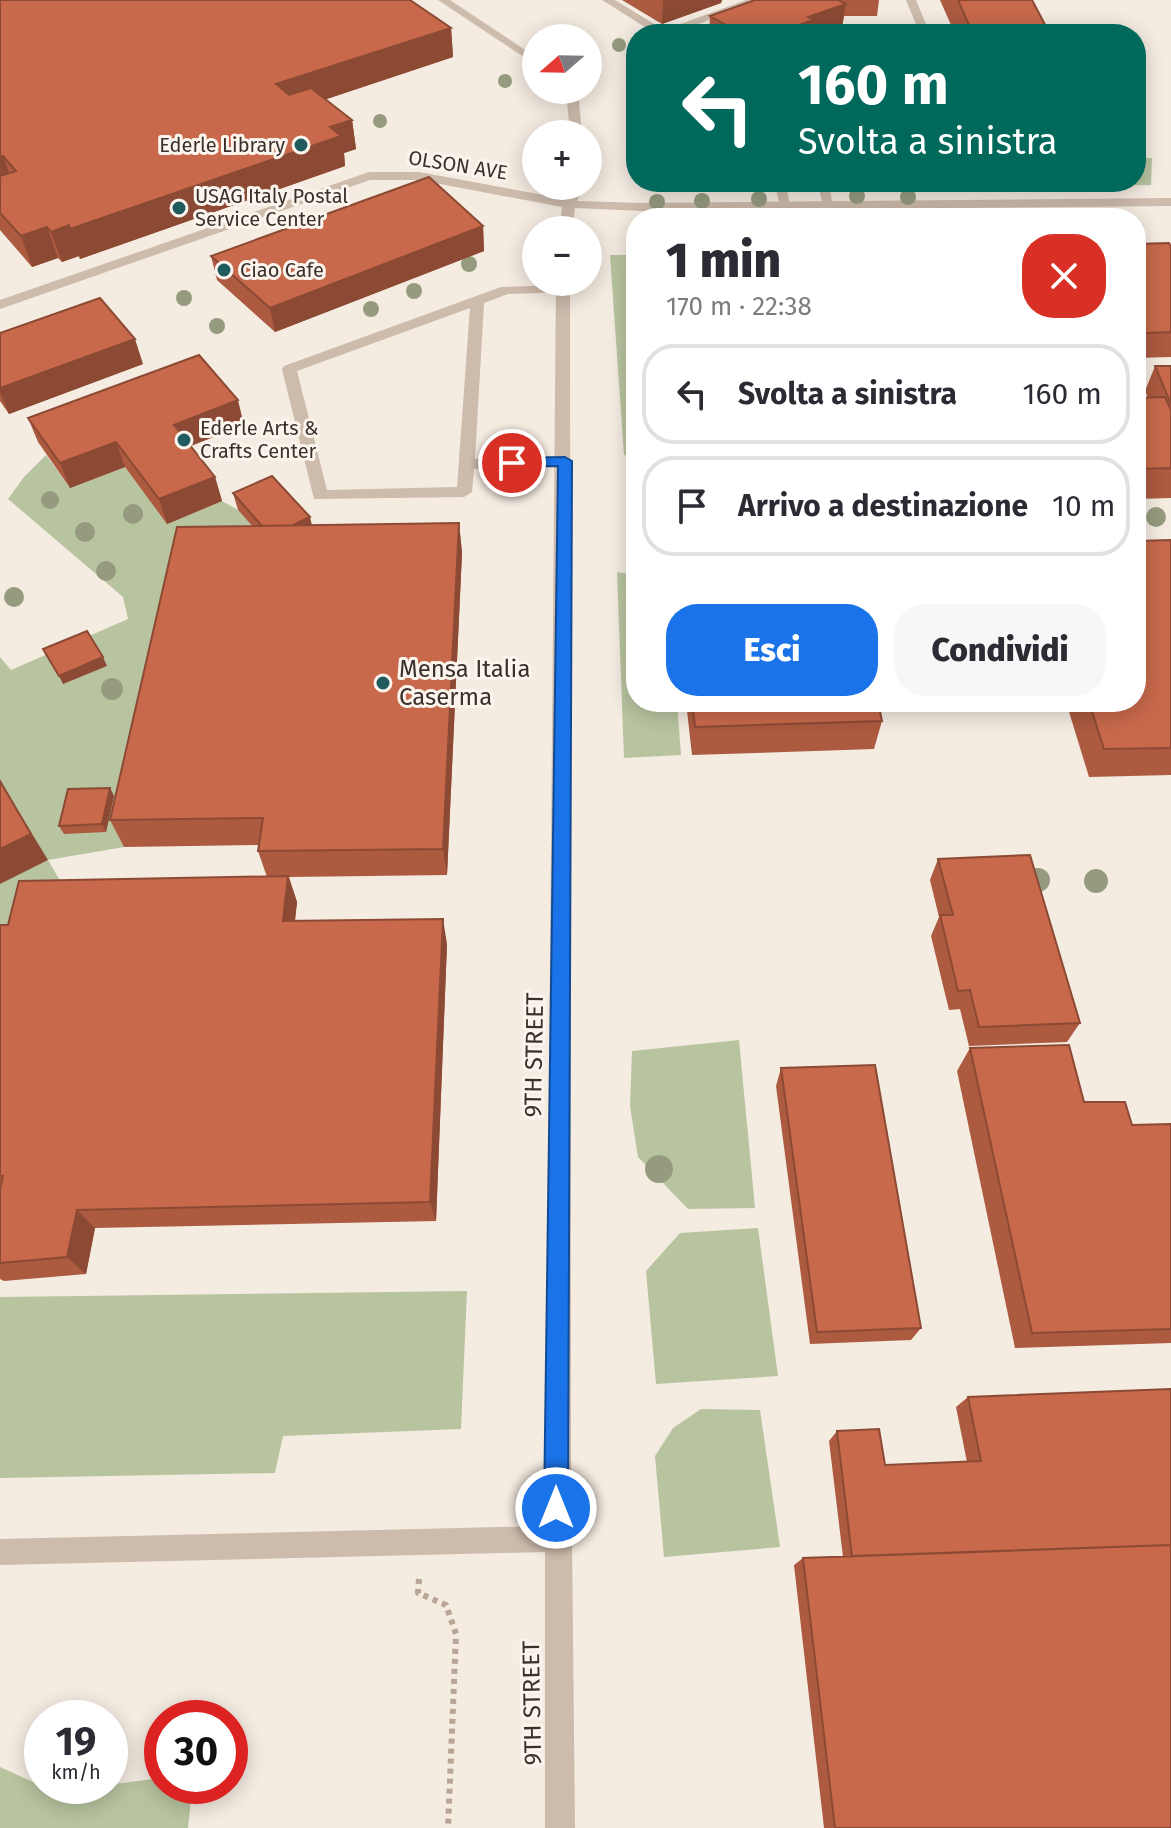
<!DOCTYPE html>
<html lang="it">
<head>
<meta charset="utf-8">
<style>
	:root { --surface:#fff; --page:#f7f7f7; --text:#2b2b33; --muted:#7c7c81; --line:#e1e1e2; --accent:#1a73e8 }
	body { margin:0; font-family:"Fira Sans",sans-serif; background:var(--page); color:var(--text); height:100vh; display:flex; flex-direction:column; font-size:30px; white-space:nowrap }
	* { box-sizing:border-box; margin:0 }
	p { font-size:26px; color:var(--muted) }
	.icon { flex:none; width:44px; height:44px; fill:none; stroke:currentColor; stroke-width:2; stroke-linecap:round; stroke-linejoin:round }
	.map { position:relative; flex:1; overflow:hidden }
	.panel { position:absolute; left:626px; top:208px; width:520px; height:504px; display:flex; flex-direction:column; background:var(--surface); border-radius:32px; box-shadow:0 4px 20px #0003 }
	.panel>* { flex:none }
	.top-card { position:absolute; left:626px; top:24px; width:520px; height:168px; border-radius:32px; box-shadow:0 4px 20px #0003; background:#00695c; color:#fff; overflow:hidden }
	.needle { width:52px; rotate:250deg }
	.fabs { position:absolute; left:522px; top:24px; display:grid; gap:16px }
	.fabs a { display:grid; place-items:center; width:80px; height:80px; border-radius:50%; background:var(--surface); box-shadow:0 4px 20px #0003; font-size:40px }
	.speed { position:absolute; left:24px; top:1700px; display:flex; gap:16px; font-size:40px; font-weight:700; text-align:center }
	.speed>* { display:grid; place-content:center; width:104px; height:104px; border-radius:50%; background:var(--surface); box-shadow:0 4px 20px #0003; line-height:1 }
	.speed small { font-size:20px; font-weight:400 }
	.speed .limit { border:12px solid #d22; background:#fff; color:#111 }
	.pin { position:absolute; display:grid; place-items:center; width:68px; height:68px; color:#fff; margin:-34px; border:4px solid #fff; border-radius:50%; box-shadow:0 2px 8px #0007 }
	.me { position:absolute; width:88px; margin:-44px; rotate:0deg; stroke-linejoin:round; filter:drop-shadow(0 0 6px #0008) }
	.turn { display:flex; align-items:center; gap:28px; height:168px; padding:0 40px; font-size:36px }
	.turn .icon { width:104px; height:104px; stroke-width:2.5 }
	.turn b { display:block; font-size:56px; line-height:68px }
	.round { display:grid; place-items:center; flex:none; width:84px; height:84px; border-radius:32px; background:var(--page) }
	.head { display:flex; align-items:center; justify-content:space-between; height:136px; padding:0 40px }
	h1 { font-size:48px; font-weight:800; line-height:60px }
	.button { display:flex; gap:16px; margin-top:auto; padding:16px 40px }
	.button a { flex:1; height:92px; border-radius:32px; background:var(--accent); color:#fff; font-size:32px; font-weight:800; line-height:92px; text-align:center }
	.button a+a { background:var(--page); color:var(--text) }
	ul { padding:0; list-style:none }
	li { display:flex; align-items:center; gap:24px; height:100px; margin:0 16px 12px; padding:0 24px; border:4px solid var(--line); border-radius:32px }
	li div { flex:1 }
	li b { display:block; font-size:30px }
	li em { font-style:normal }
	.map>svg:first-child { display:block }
	.green { fill:#b8c4a0 }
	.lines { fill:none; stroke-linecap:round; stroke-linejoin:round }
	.path { stroke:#b9a596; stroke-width:6; stroke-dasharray:5 5; stroke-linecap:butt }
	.service { fill:#cdbbac; fill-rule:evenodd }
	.minor { fill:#cdbbac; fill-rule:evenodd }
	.tree { fill:#969b7f }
	.wall { fill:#ac5a40 }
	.shaded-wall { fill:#8c4a34 }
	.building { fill:#c8694b; stroke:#8c4a34; stroke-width:2 }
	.route { fill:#1a73e8; stroke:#114b97; stroke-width:2 }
	.poi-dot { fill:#1f5a5e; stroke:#fbf5ee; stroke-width:3 }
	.labels { text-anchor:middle; stroke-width:6; stroke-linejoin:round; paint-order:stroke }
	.far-poi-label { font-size:20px; fill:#3b302b; stroke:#fbf5ee; text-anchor:start }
	.far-street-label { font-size:20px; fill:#3b302b; stroke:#fbf5ee }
	.poi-label { font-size:24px; fill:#3b302b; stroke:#fbf5ee; text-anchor:start }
	.street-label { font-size:24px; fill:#3b302b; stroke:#fbf5ee }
</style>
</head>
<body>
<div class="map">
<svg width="1171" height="1828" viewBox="0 0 1171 1828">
	<rect width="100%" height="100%" fill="#f4ebe1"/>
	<path class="green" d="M1136,158H1152L1151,185L1085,186L1055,182H1136Z
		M610,255H636V459L624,455Z
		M46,455L70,488L125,467L167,523L222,501L238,510L274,552L187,557L124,847L48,860L66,891L0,950V657L11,670L128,619L123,597L8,499L24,477Z
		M617,572L636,575V702H677L681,755L624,758Z
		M739,1040L755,1208L688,1209L638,1157L630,1106L632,1051Z
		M758,1228L778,1376L656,1384L646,1271L680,1233Z
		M467,1291L461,1429L283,1436L275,1473L0,1478V1297Z
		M701,1409L760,1410L780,1547L664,1557L655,1456L673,1428Z
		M0,1767L55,1792L160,1778L162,1786H171L191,1799L188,1828H0Z"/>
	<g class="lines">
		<path class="path" d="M419,1579L418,1593L446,1605L456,1634L448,1828"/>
		<path class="service" d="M774,182H786L790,208L780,205Z
			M817,182H829L833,208L823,205Z
			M563,285L570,289L568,292L508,294L484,303L475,459L565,456L570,458V464L474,469L472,492L464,497L314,499L282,369L284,366L501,287ZM470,308L457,487L327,490L297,371Z"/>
		<path class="minor" d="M438,0H450L536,57V65Z
			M602,0H615L664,30L746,0H761L673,34H656Z
			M906,0H916L930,34H920Z
			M566,90H578L582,134H570Z
			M369,172H419L565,199L572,186H584L577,201L643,203L1171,198V206L643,211L575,208L572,230H560L562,207L419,180H370L0,309V300Z
			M556,282H570L571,1442L575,1828H545V1552L0,1565V1539L545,1526Z"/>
	</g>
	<g class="tree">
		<circle cx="619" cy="45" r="7"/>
		<circle cx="505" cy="81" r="7"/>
		<circle cx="380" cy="121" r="7"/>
		<circle cx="857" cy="196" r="8"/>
		<circle cx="908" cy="197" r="8"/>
		<circle cx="759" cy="199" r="8"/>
		<circle cx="702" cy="201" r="8"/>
		<circle cx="657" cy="202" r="8"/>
		<circle cx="469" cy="264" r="8"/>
		<circle cx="414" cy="291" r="8"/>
		<circle cx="184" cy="298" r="8"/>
		<circle cx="371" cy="309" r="8"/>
		<circle cx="217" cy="326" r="8"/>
		<circle cx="50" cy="500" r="9"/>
		<circle cx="133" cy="514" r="10"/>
		<circle cx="1156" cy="517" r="10"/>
		<circle cx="85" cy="532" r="10"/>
		<circle cx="106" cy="571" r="10"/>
		<circle cx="14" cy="597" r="10"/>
		<circle cx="112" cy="689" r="11"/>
		<circle cx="1038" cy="880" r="12"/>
		<circle cx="1096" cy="881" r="12"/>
		<circle cx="659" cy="1169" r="14"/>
	</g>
	<path class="wall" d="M0,0L451,28L453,57L326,99L352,120L356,149L344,153L345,166L80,259L79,256L62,262L58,258L32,267L0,230Z
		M622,0H722L721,3L662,24Z
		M755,0H879L877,16H844L842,27L823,34H709L710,16Z
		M940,0H1032L1050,34H955Z
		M483,226L484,251L275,332L217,280L211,256Z
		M1136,244L1171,247V357L1136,358Z
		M0,333L143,364L9,414L0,401Z
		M1155,366H1171V498L1136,499V398H1148L1145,391Z
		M28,418L244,425L191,446L215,477L222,501L167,524L125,467L70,488L38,442Z
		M233,493L312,525L459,523L462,553L447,875L289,877L297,902L295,921L447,944L436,1221L95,1228L86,1274L4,1281L0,1279V925H8L267,877L258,851L259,845L124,847L110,820L252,526L238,510Z
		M1171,540V775L1089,777L1066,702H1136Z
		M686,702H878L882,721L874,749L692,755Z
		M110,788L114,796L106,832L64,834L59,826Z
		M938,859L1080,1023L1067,1042L969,1046L960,1009L949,1010L931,936L939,917L930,880Z
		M970,1048L1132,1125L1171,1124V1343L1015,1348L957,1071Z
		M781,1068L921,1328L911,1340L810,1344L776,1086Z
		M968,1397L1171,1828H824L794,1565L803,1558L843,1557L829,1441L837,1431L885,1465L967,1462L956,1407Z"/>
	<path class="shaded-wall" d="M665,0H722L721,3L662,24L663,1Z
		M819,0H840L839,6L846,4L842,27L823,34H774L808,17Z
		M451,28L453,57L282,114L276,84Z
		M352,120L356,149L344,153L345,166L80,259L79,256L62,262L51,232Z
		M3,156L14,186L0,191V157Z
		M483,226L484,251L275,332L270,308Z
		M47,227L58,258L32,267L21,236Z
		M135,339L143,364L9,414L0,392V388Z
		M238,400L244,425L182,449L174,425Z
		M116,442L125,467L70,488L60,463Z
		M215,477L222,501L167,524L159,499Z
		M310,517L314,534L270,535Z
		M459,523L462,553L447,875L443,849Z
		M103,657L107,666L63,684L59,676Z
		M0,781L48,860L0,884Z
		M110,788L114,796L106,832L102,824Z
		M288,876L297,902L292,946L283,921Z
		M443,919L447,944L436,1221L430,1202Z
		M77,1210L95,1228L86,1274L67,1257Z"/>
	<path class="building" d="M0,0H410L451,28L276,84L289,95L311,88L352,120L330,127L341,136L70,229L69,225L51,232L47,227L21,236L0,213V176L16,171L3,156L0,157Z
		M755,0H838L846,4L808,17L813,20L774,34H742L710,16Z
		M958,0H1032L1050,34H973Z
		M429,177L483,226L270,308L211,256Z
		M1169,243L1171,247V332L1144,333L1136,316V244Z
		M100,298L135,339L0,388V333Z
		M199,355L238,400L174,425L215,477L159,499L116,442L60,463L28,418Z
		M1155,366H1171V404Z
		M1165,397L1171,410V468L1136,469V398Z
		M272,476L310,517L291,526H262L233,493Z
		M459,523L443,849L258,851L263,818L110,820L177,527Z
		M1171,540V748L1104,749L1089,702H1136V541Z
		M87,631L103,657L59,676L43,649Z
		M692,702H878L882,721L695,727Z
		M0,781L31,834L0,849Z
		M110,788L102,824L59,826L68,789Z
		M1030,855L1080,1023L979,1027L970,990L958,991L940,915H953L938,859Z
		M288,876L283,921L443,919L430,1202L77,1210L67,1257L0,1263V1190L3,1176H0V925H8L19,881Z
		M1069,1045L1084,1102H1125L1132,1125L1171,1124V1329L1032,1333L970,1048Z
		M875,1065L921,1328L817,1332L781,1068Z
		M1171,1389V1545L852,1556L837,1431L879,1429L885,1465L981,1461L968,1397Z
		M1171,1545V1828H835L803,1558Z"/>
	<path class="route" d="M565,457L572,461L568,1508L564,1516L556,1519L548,1516L544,1508L558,466L512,467L505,463L512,458Z"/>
	<g class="poi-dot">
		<circle cx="301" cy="145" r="8"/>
		<circle cx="179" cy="208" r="8"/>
		<circle cx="224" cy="270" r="8"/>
		<circle cx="184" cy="440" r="8"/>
		<circle cx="383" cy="683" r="8"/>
	</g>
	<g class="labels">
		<g class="far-poi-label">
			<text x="285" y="152" text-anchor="end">Ederle Library</text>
			<text x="195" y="203">USAG Italy Postal<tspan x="195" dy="23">Service Center</tspan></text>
			<text x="240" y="277">Ciao Cafe</text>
			<text x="200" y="435">Ederle Arts &amp;<tspan x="200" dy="23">Crafts Center</tspan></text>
		</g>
		<g class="far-street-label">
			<text transform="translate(458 165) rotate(9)" y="7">OLSON AVE</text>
		</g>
		<g class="poi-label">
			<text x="399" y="677">Mensa Italia<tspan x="399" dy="28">Caserma</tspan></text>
		</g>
		<g class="street-label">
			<text transform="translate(534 1055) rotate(-89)" y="8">9TH STREET</text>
			<text transform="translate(532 1703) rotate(-91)" y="8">9TH STREET</text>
		</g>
	</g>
</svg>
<div class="fabs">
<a><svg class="needle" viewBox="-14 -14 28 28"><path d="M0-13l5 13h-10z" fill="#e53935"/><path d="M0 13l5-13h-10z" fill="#7c7c81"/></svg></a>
<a>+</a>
<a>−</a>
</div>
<div class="speed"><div>19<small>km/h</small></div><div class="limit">30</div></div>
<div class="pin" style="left:512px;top:463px;background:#d93025"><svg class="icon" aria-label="arrive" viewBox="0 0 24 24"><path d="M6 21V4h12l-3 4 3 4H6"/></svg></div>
<svg class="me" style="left:556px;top:1508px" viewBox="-20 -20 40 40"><circle r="17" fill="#1a73e8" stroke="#fff" stroke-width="3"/><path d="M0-11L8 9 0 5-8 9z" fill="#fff"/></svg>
<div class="top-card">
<div class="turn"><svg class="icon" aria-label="left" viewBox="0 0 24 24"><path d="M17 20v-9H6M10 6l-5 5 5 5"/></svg><div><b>160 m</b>Svolta a sinistra</div></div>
</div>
<section class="panel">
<div class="head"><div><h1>1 min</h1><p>170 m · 22:38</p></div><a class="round" style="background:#d93025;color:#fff"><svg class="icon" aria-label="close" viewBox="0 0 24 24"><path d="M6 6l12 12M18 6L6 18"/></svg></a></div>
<ul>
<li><svg class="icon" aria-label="left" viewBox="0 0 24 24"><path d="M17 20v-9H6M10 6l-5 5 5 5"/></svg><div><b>Svolta a sinistra</b></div><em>160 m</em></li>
<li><svg class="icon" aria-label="arrive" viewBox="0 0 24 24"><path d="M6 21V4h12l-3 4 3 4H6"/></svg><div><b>Arrivo a destinazione</b></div><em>10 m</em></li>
</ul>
<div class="button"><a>Esci</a><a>Condividi</a></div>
</section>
</div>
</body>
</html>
